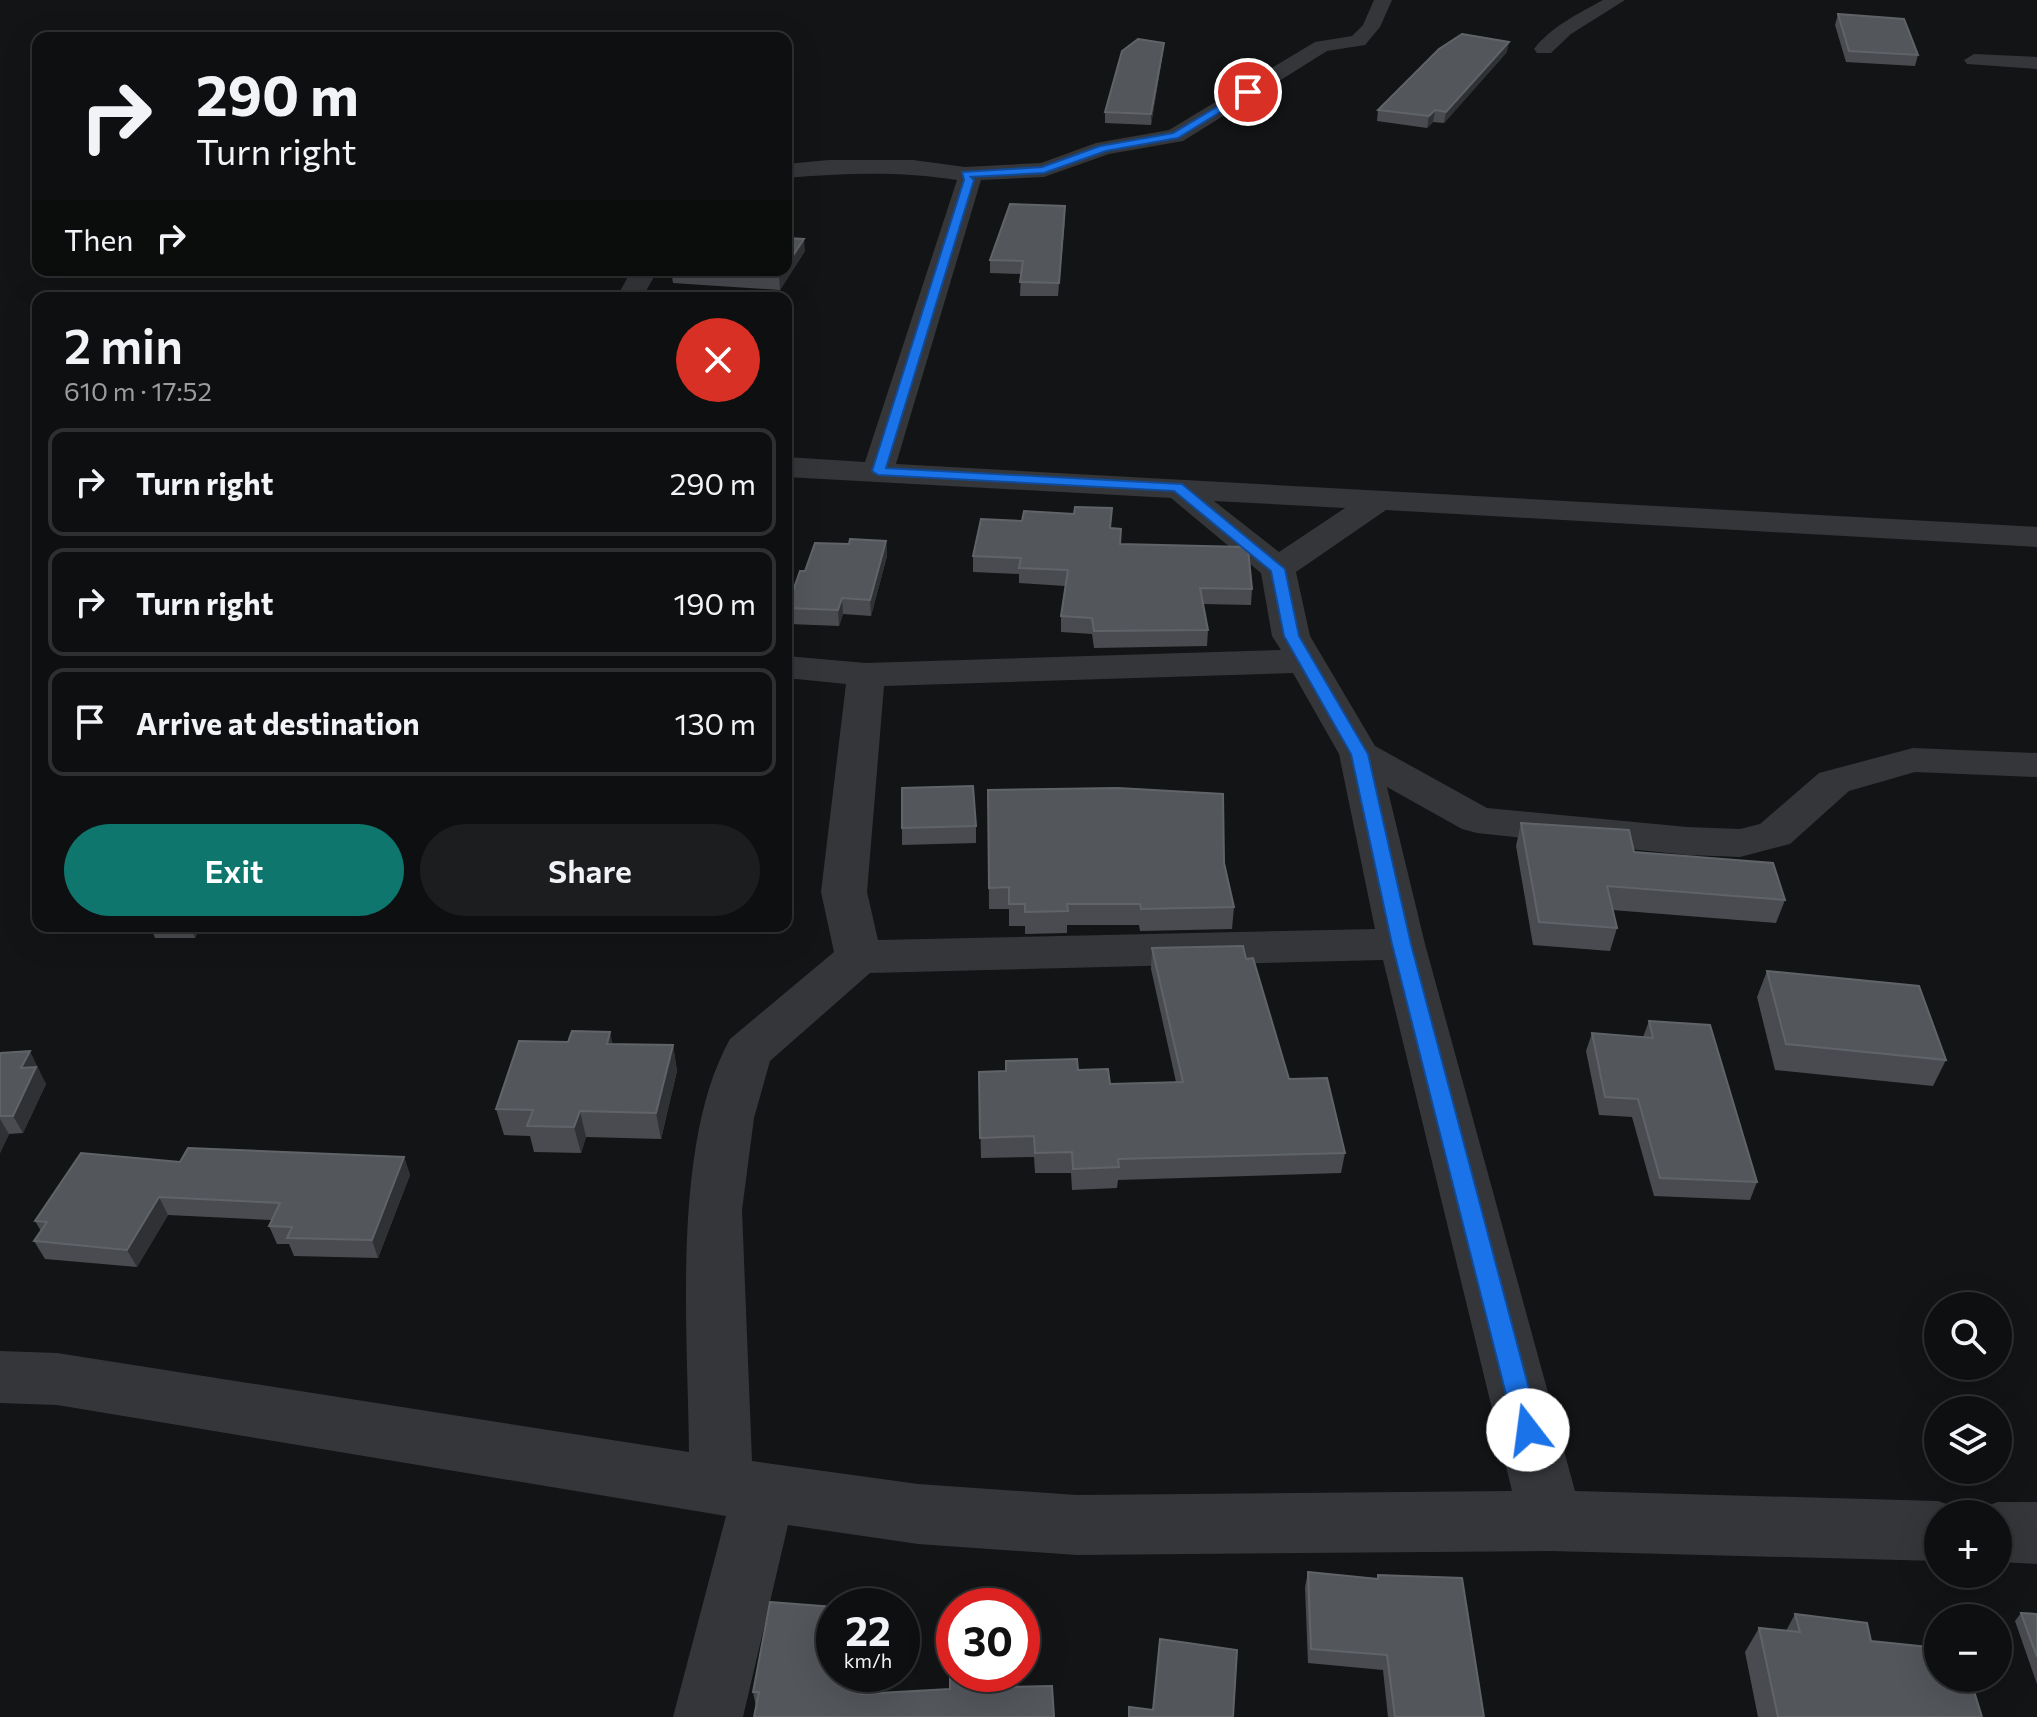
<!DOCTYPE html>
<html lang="en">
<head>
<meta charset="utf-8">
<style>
	:root { --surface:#0e0f10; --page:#1c1d1e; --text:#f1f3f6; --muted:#9b9c9f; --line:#2e2f30; --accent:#0f766e }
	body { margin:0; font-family:Commissioner,sans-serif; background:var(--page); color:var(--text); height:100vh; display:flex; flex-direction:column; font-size:30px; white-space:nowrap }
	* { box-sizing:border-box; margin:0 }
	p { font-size:26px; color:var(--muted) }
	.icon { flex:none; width:44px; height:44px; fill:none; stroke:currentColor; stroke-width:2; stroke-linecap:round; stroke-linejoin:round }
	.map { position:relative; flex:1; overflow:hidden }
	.side { position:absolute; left:32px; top:292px; width:760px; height:640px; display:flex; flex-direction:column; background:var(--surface); border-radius:16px; box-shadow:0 8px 32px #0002,0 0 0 2px var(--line) }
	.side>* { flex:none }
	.hud { position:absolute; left:32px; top:32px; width:760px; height:244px; border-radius:16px; box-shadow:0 8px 32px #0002,0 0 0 2px var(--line); background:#0e0f10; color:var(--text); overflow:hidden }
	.tools { position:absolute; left:1924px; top:1292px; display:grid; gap:16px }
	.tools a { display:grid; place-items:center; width:88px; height:88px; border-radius:50%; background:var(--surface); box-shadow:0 8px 32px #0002,0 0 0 2px var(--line); font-size:40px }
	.speed { position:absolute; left:816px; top:1588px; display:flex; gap:16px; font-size:40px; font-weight:700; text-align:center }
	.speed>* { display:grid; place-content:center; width:104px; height:104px; border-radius:50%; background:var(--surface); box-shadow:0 8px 32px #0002,0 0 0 2px var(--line); line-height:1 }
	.speed small { font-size:20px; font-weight:400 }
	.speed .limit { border:12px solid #d22; background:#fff; color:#111 }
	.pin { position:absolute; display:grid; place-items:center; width:68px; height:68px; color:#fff; margin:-34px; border:4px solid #fff; border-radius:50%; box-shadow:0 2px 8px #0007 }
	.me { position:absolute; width:88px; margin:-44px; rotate:345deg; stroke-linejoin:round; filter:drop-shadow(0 0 6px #0008) }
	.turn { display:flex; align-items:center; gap:28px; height:168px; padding:0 32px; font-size:36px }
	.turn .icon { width:104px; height:104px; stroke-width:2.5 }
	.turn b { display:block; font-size:56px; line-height:68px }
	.then { display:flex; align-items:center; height:76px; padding:0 32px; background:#0003; gap:16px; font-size:30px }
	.round { display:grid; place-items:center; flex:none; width:84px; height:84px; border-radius:42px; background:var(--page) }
	.overview { display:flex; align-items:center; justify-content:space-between; height:136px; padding:0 32px }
	h1 { font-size:48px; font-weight:600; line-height:60px }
	.action { display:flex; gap:16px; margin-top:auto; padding:16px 32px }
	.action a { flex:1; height:92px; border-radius:48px; background:var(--accent); color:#fff; font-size:32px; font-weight:600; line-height:92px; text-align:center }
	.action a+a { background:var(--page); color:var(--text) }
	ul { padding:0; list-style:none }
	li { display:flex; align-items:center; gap:24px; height:108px; margin:0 16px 12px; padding:0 16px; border:4px solid var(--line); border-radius:16px }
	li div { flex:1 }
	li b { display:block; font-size:30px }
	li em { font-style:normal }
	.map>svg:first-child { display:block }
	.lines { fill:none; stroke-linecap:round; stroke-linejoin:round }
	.minor { fill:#34363a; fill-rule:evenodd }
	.wall { fill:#494b50 }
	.shaded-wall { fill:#2f3134 }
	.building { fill:#53565b; stroke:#606469; stroke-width:2 }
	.route { fill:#1a73e8; stroke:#114b97; stroke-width:2 }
</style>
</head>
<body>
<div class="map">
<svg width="2037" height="1717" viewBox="0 0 2037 1717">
	<rect width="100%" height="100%" fill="#131415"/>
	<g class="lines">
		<path class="minor" d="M1374,0H1392L1380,27L1365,45L1327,51L1183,141L1109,154L1044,177L981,180L896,464L2037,527V547L1386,510L1296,572L1310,636L1375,746L1487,808L1687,827L1740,829L1760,824L1819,773L1913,748L2037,753V777L1915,772L1849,791L1790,844L1740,857L1687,855L1477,833L1462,829L1387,787L1425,944L1575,1491L1938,1501L1961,1509L1963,1514H1938V1561L1551,1551L1077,1555L918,1544L788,1525L743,1717H673L726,1516L57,1405L0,1403V1351L57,1353L689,1452C688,1333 671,1144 730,1039L834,952L821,892L846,684L786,678V656L866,663L1281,650L1272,636L1261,573L1171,498L786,477V457L865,462L957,180C901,171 843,173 786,178V164L829,160H913L965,167L1041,163L1096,143L1169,130L1315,42L1352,36L1363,25ZM1214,501L1345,508L1279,552ZM1293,673L1339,754L1375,929L878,940L867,892L884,686ZM1383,960L1512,1491L1077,1495L918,1484L752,1461L742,1210L754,1118L770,1061L870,973Z
			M1603,0H1625L1571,34L1551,53H1537L1534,49C1552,26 1578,14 1603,0Z
			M1974,54L2037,57V69L1967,64L1964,60Z
			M632,270H658L642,298H616Z
			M1998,1502H2037V1564L1998,1562V1514H1974L1975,1510Z"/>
	</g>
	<path class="wall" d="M1838,14L1918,55L1915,66L1846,62L1835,25Z
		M1164,43L1163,52L1151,125L1105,123V112Z
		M1507,52L1444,123L1433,122L1427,128L1377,121L1378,110Z
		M1065,219L1058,296H1020L1021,274L990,273V260Z
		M805,251L780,290L673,283L671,270Z
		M1022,521L1111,528L1121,544L1252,589L1251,605L1203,604L1208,630L1207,646L1094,648L1092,634L1061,632V616L1065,586L1019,583V574L973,572V556Z
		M886,541L887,556L871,616L843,614L839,626L789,624L787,608L805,571L849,544Z
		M988,790L1224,863L1234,907L1232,929L1140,931L1139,925H1067V933L1025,934V926H1009V909H989Z
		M1521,823L1634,852L1785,900L1776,923L1612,910L1617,928L1610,951L1533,945L1516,846Z
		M976,826V843L902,845V828Z
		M150,926H201L195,938H155Z
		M1152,948L1246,959L1289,1079L1345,1153L1341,1173L1118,1180L1117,1188L1072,1190L1071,1173H1035L1034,1157L981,1158L979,1072L1078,1070L1110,1084L1176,1082L1151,969Z
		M1767,971L1946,1060L1933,1086L1775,1070L1757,997Z
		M1649,1021L1757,1182L1750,1200L1654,1196L1632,1117L1599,1115L1586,1051L1592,1033L1643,1037Z
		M613,1044L673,1045L677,1071L661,1139L586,1137L581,1153L534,1152L530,1136L504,1135L496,1109Z
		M0,1053L39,1069L38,1071L46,1084L23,1133L9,1134L0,1153Z
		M404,1157L410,1175L378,1258L294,1256L289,1244H277L269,1226L272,1220L168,1215L137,1267L45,1259L34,1241L41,1231L35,1221L180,1162Z
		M1308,1572L1377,1579L1378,1575L1484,1717H1388L1383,1670L1308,1663L1305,1587Z
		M2021,1613L2037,1614V1684L2015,1621Z
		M1795,1614L1871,1641L1982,1717H1758L1745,1652L1759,1628L1786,1631Z
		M834,1674H870L867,1694L1008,1687L756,1707L753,1692Z"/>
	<path class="shaded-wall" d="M1509,42L1507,52L1444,123L1446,112Z
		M1164,43L1163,52L1151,125V114Z
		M1435,110L1433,122L1427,128L1429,116Z
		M1065,206V219L1058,296L1059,283Z
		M804,239L805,251L780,290L779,276L783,270H786V266Z
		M886,541L887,556L871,616L870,600Z
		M842,598L843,614L839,626L838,610Z
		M786,806L787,811V865L786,860Z
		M190,926H201L195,938Z
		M610,1032L616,1058L607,1044Z
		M673,1045L677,1071L661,1139L656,1113Z
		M30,1051L46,1084L23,1133L13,1116L21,1068Z
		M580,1111L586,1137L581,1153L574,1127Z
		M0,1119L9,1134L0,1153Z
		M404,1157L410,1175L378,1258L372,1240Z
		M159,1197L168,1215L137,1267L127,1250Z
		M864,1674H870L864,1715L861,1694Z"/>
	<path class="building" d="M1838,14L1904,19L1918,55L1849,51Z
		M1462,34L1509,42L1446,112L1435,110L1429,116L1378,110L1439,49Z
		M1138,39L1164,43L1151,114L1105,112L1122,51Z
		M1010,204L1065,206L1059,283L1020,282L1023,261L990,260Z
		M786,238L804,239L786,266Z
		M671,270H783L779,276Z
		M1075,507L1112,508L1110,528L1121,529L1120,544L1245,547L1248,549L1252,589L1200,588L1208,630L1094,631L1092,618L1061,616L1068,570L1019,568L1021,558L973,556L981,519L1022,521L1024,511L1074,514Z
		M850,539L886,541L870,600L842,598L838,610L787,608L800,571H805L815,543L849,544Z
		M973,786L976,826L902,828V788Z
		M1118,788L1223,794L1224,863L1234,907L1141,909L1140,904H1067L1068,911L1025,912V904H1009V887L989,888L988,790Z
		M1521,823L1629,830L1634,852L1773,863L1785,900L1607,886L1617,928L1539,922Z
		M1243,946L1246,959L1253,958L1289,1079L1327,1078L1345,1153L1118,1159L1119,1167L1073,1169L1072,1152L1035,1153L1034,1136L980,1138L979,1072L1006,1071V1061L1077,1059L1078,1070L1108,1069L1110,1084L1183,1082L1152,948Z
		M1767,971L1919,986L1946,1060L1786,1044Z
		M1649,1021L1710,1025L1757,1182L1660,1178L1638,1099L1605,1097L1592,1033L1653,1038Z
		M572,1031L610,1032L607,1044L673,1045L656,1113L580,1111L574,1127L527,1126L533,1110L496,1109L519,1041L568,1042Z
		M30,1051L21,1068L36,1067L13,1116H0V1053Z
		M188,1148L404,1157L372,1240L287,1238L292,1227L269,1226L280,1203L159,1197L127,1250L34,1241L47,1222L35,1221L81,1153L180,1162Z
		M1308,1572L1378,1579V1575L1462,1578L1484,1717H1395L1387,1655L1311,1649Z
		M770,1602L834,1607V1674H864L861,1694L950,1689V1662H954V1674H1008V1687L1052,1686L1054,1717H754L759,1692H753Z
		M2021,1613L2037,1614V1657Z
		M1795,1614L1867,1623L1871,1641L1938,1648V1678H1970L1982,1717H1778L1759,1628L1800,1632Z
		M1160,1639L1237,1650L1233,1717H1129V1707L1153,1710Z"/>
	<path class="route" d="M1245,90L1253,92L1178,138L1106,151L1044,173L971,177L974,180L886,468L1182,484L1285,569L1299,636L1368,754L1411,944L1540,1430L1537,1438L1528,1442L1519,1438L1515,1430L1392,944L1351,754L1284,636L1271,571L1174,491L878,475L872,471L964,180L962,172L1042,167L1100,146L1173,133Z"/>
</svg>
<div class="tools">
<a><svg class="icon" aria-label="search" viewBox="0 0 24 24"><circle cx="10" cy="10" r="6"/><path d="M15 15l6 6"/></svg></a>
<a><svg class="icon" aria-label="layers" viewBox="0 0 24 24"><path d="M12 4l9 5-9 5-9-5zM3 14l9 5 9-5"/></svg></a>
<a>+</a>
<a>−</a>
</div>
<div class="speed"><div>22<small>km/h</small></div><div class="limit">30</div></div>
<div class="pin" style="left:1248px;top:92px;background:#d93025"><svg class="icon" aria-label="arrive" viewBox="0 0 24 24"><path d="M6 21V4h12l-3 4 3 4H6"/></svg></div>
<svg class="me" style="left:1528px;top:1430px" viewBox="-20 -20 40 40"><circle r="19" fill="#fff"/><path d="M0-13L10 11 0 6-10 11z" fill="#1a73e8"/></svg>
<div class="hud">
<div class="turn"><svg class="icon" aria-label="right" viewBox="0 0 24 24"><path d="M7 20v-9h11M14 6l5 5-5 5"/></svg><div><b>290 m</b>Turn right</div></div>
<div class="then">Then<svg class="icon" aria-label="right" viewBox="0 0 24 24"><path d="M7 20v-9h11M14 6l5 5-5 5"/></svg></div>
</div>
<section class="side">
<div class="overview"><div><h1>2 min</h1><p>610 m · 17:52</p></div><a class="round" style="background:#d93025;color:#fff"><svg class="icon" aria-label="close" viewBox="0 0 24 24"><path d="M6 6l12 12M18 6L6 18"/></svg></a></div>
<ul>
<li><svg class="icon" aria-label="right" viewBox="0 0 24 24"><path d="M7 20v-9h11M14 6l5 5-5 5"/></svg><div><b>Turn right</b></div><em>290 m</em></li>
<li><svg class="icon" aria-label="right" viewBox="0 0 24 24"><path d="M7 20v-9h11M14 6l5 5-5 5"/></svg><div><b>Turn right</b></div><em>190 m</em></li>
<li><svg class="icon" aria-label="arrive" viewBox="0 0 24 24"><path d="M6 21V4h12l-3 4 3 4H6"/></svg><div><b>Arrive at destination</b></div><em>130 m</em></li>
</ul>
<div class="action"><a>Exit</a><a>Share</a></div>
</section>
</div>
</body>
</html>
